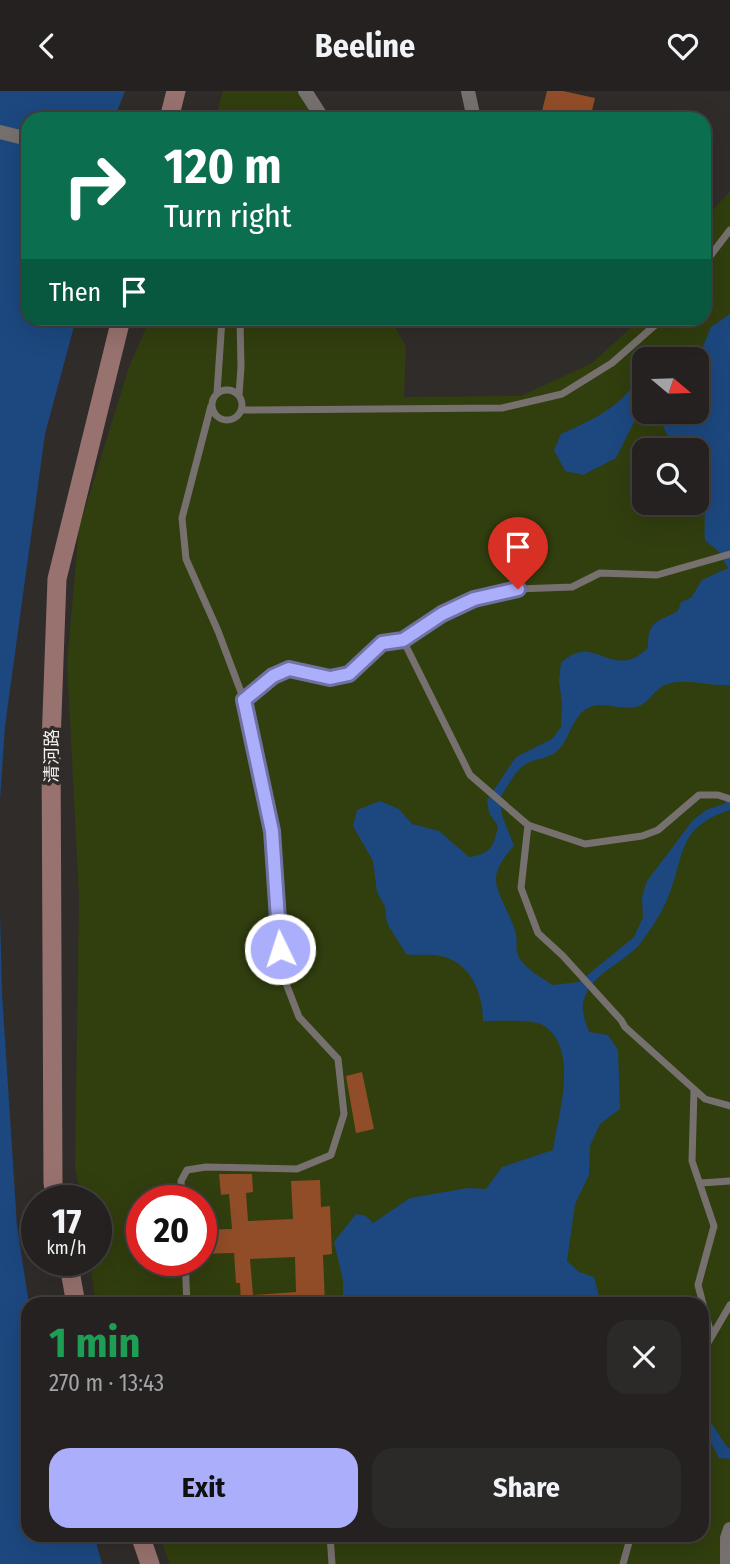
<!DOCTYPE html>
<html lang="en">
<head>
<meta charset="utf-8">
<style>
	:root { --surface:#242120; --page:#2c2929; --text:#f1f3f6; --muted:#a3a3a5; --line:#413e3e; --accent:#abaffb }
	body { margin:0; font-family:"Fira Sans Condensed","Noto Sans SC",sans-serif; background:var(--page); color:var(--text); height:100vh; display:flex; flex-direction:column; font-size:26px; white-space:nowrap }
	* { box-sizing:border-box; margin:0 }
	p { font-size:23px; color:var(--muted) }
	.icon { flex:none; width:38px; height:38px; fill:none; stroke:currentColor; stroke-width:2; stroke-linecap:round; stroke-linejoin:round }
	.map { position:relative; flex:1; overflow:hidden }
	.side { position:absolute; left:21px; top:1206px; width:688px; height:245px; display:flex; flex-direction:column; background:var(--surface); border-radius:21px; box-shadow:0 7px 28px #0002,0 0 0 2px var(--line) }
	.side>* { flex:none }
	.guide { position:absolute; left:21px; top:21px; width:690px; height:214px; border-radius:21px; box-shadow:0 7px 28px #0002,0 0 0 2px var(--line); background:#0b6e4f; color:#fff; overflow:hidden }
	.needle { width:46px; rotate:109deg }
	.fabs { position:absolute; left:632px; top:256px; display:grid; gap:14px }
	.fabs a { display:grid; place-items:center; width:77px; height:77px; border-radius:14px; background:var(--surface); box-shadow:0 7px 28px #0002,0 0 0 2px var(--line); font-size:35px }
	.speed { position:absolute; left:21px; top:1094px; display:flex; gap:14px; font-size:35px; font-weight:700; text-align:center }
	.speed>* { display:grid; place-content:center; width:91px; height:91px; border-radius:50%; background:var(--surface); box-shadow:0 7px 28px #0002,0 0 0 2px var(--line); line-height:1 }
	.speed small { font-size:18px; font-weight:400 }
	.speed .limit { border:10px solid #d22; background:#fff; color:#111 }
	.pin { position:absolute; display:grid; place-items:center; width:60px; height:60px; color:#fff; margin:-72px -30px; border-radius:50% 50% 50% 0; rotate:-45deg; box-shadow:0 0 7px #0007 }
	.pin .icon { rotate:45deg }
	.me { position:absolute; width:77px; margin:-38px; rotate:356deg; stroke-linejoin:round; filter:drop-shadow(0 0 5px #0008) }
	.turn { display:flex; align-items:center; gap:24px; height:147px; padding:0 28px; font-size:32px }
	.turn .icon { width:91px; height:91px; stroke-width:2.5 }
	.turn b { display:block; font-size:49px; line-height:60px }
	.then { display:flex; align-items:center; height:66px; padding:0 28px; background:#0003; gap:14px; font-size:26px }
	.round { display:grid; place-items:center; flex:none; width:74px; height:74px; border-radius:21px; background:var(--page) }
	.summary { display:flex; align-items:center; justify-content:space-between; height:119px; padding:0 28px }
	h1 { font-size:42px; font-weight:700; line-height:52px; color:#1e9e55 }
	.button { display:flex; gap:14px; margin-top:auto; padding:14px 28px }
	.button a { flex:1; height:80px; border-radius:21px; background:var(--accent); color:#111; font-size:28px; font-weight:700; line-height:80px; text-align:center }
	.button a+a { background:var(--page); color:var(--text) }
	header { display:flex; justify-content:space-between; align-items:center; height:91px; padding:0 28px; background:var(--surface); font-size:32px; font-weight:700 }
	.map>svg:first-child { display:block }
	.green { fill:#313e0e; fill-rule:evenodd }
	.water { fill:#1c487f }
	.building { fill:#914d27; fill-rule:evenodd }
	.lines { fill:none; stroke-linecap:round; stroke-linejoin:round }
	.lane { stroke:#76716f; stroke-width:7 }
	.street { stroke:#76716f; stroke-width:14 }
	.secondary { stroke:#98726e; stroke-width:19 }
	.route-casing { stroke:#6f72a3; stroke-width:18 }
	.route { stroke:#abaffb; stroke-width:12 }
	.labels { text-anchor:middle; stroke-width:7; stroke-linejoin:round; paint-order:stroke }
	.street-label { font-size:18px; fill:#f3f0ef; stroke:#302c2a }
</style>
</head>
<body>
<header><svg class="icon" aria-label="back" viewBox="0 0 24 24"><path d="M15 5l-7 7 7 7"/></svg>Beeline<svg class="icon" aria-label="heart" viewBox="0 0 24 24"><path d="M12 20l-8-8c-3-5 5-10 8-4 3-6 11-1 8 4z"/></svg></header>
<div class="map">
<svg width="730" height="1473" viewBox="0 0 730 1473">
	<rect width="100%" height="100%" fill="#302c2a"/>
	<path class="green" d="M223,0H309L311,3L310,28H215Z
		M730,100V1473H170L159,1444H702V1213H96L89,1169H96V1110H81L75,1075L79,806L67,572L79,437L129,276L145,239L152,228H390L406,255L404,306L521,305L592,272L640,228H704V129ZM644,268H696V320H644ZM644,359H696V411H644ZM142,1110H201V1169H142Z"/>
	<path class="water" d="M0,0H125L114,28H28V228H76L45,343L5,635L0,709Z
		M730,223V594C710,596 684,586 665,594C653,599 649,613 636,616C621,619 601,610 588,617C571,626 570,650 556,661C548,668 535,667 526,673C515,679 507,697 500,707L502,724L514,755C482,789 500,799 513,834C519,848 515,850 517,861C520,875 542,887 553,894L579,891L634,846L643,826L642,806L647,790L693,729L706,719L724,713L730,705V719C675,737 686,765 667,809C661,823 651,838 642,850C628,870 598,879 587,901C579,916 584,926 589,941L608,944L618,959L620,1018L600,1033L590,1055L589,1084L575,1113L567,1170L579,1181L594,1186L601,1213H343V1189L334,1151L356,1123L366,1125L373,1132L410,1107L468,1097L486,1098L502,1076L553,1059C558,1024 580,957 543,934C533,928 496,930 483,930C483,899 468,867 434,864C424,863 417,865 406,863L387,832L385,816L377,801L373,770L353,735L357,719L380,710L399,718L412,733L439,740L469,766C491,763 494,755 498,735L489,722L487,709L516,666L552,648L561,636L562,612L559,590L561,572C591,544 605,579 634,567C639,565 644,560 648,557C648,529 656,532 678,520L681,511L691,507L702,489L728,477L719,461L705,449C703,434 709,410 697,399L696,359H675L658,325L652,321L634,331L616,367L583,384L565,380L554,359L561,343C590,330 622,316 638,287L644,286V320H696V268H691L702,258L711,236Z
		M0,820L2,902L17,1135L29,1213L28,1444H94L102,1473H0Z
		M702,1324C718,1335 719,1349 730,1358V1368L719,1367L705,1340L702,1339Z"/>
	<path class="building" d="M547,0H563L595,7L590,28H540Z
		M362,981L374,1038L356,1042L346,985Z
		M219,1083H252L253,1101L246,1102L248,1130L293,1128L291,1090L320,1089L321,1116L330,1115L332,1163L323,1164L325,1213H241L240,1192H236L234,1162L201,1163V1139L232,1138L229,1103L221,1104ZM295,1166L296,1201L253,1204L250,1168Z"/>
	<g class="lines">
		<path class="lane" d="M704,173L730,139
			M212 314a15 15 0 1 1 30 0a15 15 0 1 1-30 0Z
			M217,302L222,228
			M239,304L241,276L240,228
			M242,319L502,317L562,303L612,272L662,228
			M403,549L470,684L528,734L585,753L642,745L658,739L699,704H718L730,708
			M244,609L273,585L289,578L330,587L349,583L381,552L403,549L442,522L474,508L518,498L572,496L600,482L657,484L730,463
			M528,734L521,797L538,842L563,865L621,929L625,936L705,1008L730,1015
			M694,999L692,1070L714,1135L698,1194L711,1243
			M701,1092L730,1090
			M182,1110L181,1090L187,1079L206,1076L297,1078L331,1064L344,1023L338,968L299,926L282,882L272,740L244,609L218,540L186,468L182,427L211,315
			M185,1169L187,1213
			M702,1262L730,1214
			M330,1444L332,1473
			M623,1473L631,1444"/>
		<path class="street" d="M305,0L323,28
			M468,0L474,28
			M0,41L28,48
			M727,1473V1447L730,1438"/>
		<path class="secondary" d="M169,28L176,0
			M56,1110L53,1092L51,652L57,488L121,228
			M68,1169L76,1213
			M140,1444L150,1473"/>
	</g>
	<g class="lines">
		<defs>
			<path id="route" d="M280,858L272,740L244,609L273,585L289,578L330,587L349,583L382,552L403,549L442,523L474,508L518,498"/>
		</defs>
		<use href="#route" class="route-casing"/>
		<use href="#route" class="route"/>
	</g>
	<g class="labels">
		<g class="street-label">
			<text transform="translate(52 665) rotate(-90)" y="6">清河路</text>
		</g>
	</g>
</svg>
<div class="fabs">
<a><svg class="needle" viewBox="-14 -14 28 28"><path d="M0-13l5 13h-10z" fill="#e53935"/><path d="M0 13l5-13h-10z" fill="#a3a3a5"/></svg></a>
<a><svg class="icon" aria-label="search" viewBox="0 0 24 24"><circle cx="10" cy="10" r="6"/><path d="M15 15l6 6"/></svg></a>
</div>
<div class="speed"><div>17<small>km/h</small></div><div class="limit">20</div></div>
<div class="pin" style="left:518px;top:498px;background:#d93025"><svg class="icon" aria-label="arrive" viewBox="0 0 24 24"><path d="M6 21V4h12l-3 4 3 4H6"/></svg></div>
<svg class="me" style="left:280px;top:858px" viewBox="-20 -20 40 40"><circle r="17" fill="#abaffb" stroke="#fff" stroke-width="3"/><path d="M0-11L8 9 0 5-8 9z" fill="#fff"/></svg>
<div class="guide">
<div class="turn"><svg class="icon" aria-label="right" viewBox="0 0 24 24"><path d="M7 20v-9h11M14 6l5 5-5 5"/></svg><div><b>120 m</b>Turn right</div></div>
<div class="then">Then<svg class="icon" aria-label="arrive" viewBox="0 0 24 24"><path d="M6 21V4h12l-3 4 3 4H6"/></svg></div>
</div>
<section class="side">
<div class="summary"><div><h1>1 min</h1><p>270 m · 13:43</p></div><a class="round"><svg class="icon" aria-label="close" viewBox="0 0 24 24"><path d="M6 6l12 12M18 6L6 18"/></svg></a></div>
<div class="button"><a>Exit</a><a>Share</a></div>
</section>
</div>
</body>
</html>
